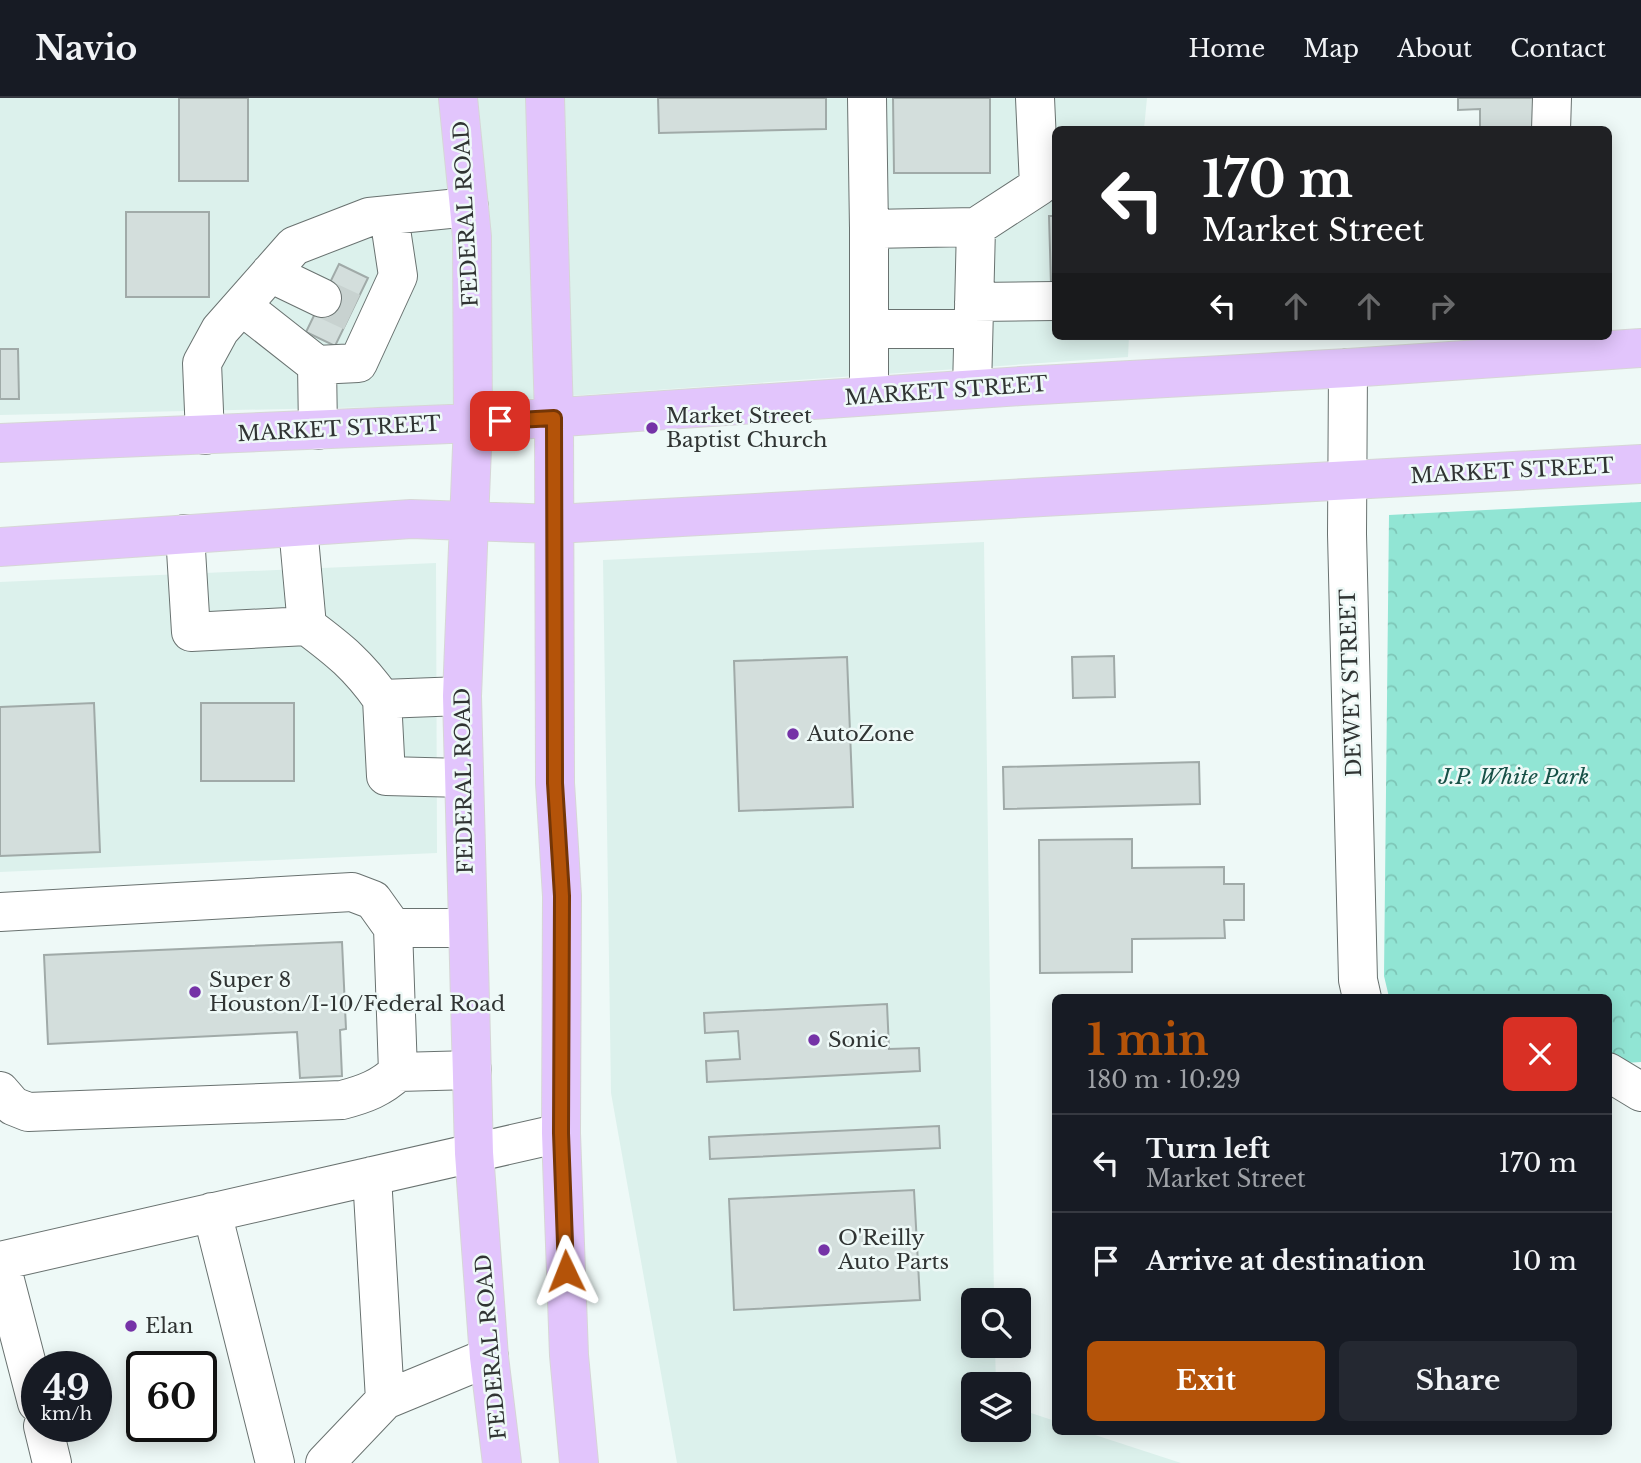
<!DOCTYPE html>
<html lang="en">
<head>
<meta charset="utf-8">
<style>
	:root { --surface:#171b24; --page:#242831; --text:#f1f3f6; --muted:#9ea1a6; --line:#363941; --accent:#b45309 }
	body { margin:0; font-family:"Libre Baskerville",serif; background:var(--page); color:var(--text); height:100vh; display:flex; flex-direction:column; font-size:26px; white-space:nowrap }
	* { box-sizing:border-box; margin:0 }
	p { font-size:23px; color:var(--muted) }
	.icon { flex:none; width:38px; height:38px; fill:none; stroke:currentColor; stroke-width:2; stroke-linecap:round; stroke-linejoin:round }
	.map { position:relative; flex:1; overflow:hidden }
	.side { position:absolute; left:1052px; top:896px; width:560px; height:441px; display:flex; flex-direction:column; background:var(--surface); border-radius:10px; box-shadow:0 4px 18px #0003 }
	.side>* { flex:none }
	.top-card { position:absolute; left:1052px; top:28px; width:560px; height:214px; border-radius:10px; box-shadow:0 4px 18px #0003; background:#202124; color:#fff; overflow:hidden }
	.fabs { position:absolute; left:961px; top:1190px; display:grid; gap:14px }
	.fabs a { display:grid; place-items:center; width:70px; height:70px; border-radius:10px; background:var(--surface); box-shadow:0 4px 18px #0003; font-size:35px }
	.speed { position:absolute; left:21px; top:1253px; display:flex; gap:14px; font-size:35px; font-weight:700; text-align:center }
	.speed>* { display:grid; place-content:center; width:91px; height:91px; border-radius:50%; background:var(--surface); box-shadow:0 4px 18px #0003; line-height:1 }
	.speed small { font-size:18px; font-weight:400 }
	.speed .limit { border:4px solid #111; border-radius:10px; background:#fff; color:#111 }
	.pin { position:absolute; display:grid; place-items:center; width:60px; height:60px; color:#fff; margin:-30px; border-radius:14px; box-shadow:0 4px 10px #0006 }
	.me { position:absolute; width:77px; margin:-38px; rotate:358deg; stroke-linejoin:round; filter:drop-shadow(0 0 5px #0008) }
	.turn { display:flex; align-items:center; gap:24px; height:147px; padding:0 35px; font-size:32px }
	.turn .icon { width:91px; height:91px; stroke-width:2.5 }
	.turn b { display:block; font-size:49px; line-height:60px }
	.lanes { display:flex; align-items:center; height:66px; padding:0 35px; background:#0003; justify-content:center; gap:35px; direction:ltr }
	.lanes .off { opacity:.35 }
	.round { display:grid; place-items:center; flex:none; width:74px; height:74px; border-radius:10px; background:var(--page) }
	.overview { display:flex; align-items:center; justify-content:space-between; height:119px; padding:0 35px }
	h1 { font-size:42px; font-weight:800; line-height:52px; color:var(--accent) }
	.primary-button { display:flex; gap:14px; margin-top:auto; padding:14px 35px }
	.primary-button a { flex:1; height:80px; border-radius:10px; background:var(--accent); color:#fff; font-size:28px; font-weight:800; line-height:80px; text-align:center }
	.primary-button a+a { background:var(--page); color:var(--text) }
	ul { padding:0; list-style:none }
	li { display:flex; align-items:center; gap:21px; height:98px; padding:0 35px; border-top:2px solid var(--line) }
	li div { flex:1 }
	li b { display:block; font-size:26px }
	li em { font-style:normal }
	header { display:flex; align-items:center; gap:42px; box-sizing:border-box; height:98px; padding:0 35px; background:var(--surface); border-bottom:2px solid var(--line) }
	header strong { font-size:33px }
	nav { display:flex; gap:38px; margin-inline-start:auto; font-size:24px }
	.map>svg:first-child { display:block }
	.built { fill:#dcf1ec }
	.forest { fill:url(#forest-crowns) }
	.building { fill:#d3dedc; stroke:#a0aaa8; stroke-width:2 }
	.lines { fill:none; stroke-linecap:round; stroke-linejoin:round }
	.minor-tunnel { stroke:#c8d2d0; stroke-width:38; stroke-dasharray:38 19; stroke-linecap:butt }
	.minor-casing { stroke:#697270; stroke-width:40 }
	.major-casing { stroke:#d6d6d6; stroke-width:40 }
	.minor { stroke:#fff; stroke-width:38 }
	.major { stroke:#e2c5fc; stroke-width:38 }
	.route-casing { stroke:#753606; stroke-width:18 }
	.route { stroke:#b45309; stroke-width:12 }
	.poi-dot { fill:#7533a7; stroke:#eef9f7; stroke-width:2.5 }
	.labels { text-anchor:middle; stroke-width:5; stroke-linejoin:round; paint-order:stroke }
	.street-label { font-size:21px; fill:#303433; stroke:#eef9f7 }
	.poi-label { font-size:21px; fill:#303433; stroke:#eef9f7; text-anchor:start }
	.park-label { font-size:21px; font-style:italic; fill:#175147; stroke:#eef9f7 }
</style>
</head>
<body>
<header>
<strong>Navio</strong>
<nav><a>Home</a><a>Map</a><a>About</a><a>Contact</a></nav>
</header>
<div class="map">
<svg width="1641" height="1365" viewBox="0 0 1641 1365">
	<defs>
		<pattern id="forest-crowns" width="20" height="18" patternUnits="userSpaceOnUse" patternTransform="scale(1.75)"><rect width="20" height="18" fill="#91e5d4"/><path d="M2 6a3 3 0 1 1 6 0M12 15a3 3 0 1 1 6 0" fill="none" stroke="#7dc5b6"/></pattern>
	</defs>
	<rect width="100%" height="100%" fill="#eef9f7"/>
	<path class="built" d="M0,0H1147L1144,31L1055,32V238H1129L1128,259L426,308L0,317Z
		M984,444L994,1202H973V1248H995L996,1286H973V1332H1018L1019,1311L1055,1323V1334H1086L1181,1365H677L611,995L603,462Z
		M436,465L437,755L0,774V484Z"/>
	<path class="forest" d="M1641,404V964L1608,966V900L1389,899L1384,878L1389,417Z"/>
	<path class="building" d="M179,0H248V83H179Z
		M658,0H826V31L659,35Z
		M893,0H990V75H894Z
		M1458,0H1546V32H1480V11L1458,12Z
		M126,114H209V199H126Z
		M1049,118H1055V185L1051,186Z
		M339,166L368,180L335,248L306,234Z
		M0,251H18L19,301H0Z
		M1114,558L1115,599L1073,600L1072,559Z
		M847,559L853,709L739,713L734,563Z
		M94,605L100,754L0,758V609Z
		M201,605H294V683H201Z
		M1199,664L1200,706L1004,711L1003,669Z
		M1132,741V770L1224,769V786H1244V822H1224L1225,840L1132,841V874L1040,875L1039,742Z
		M342,844L346,931L340,932L342,978L300,980L297,934L48,946L44,857Z
		M887,906L889,951L919,950L920,973L707,984L706,963L740,961L738,933L705,935L704,915Z
		M939,1028L940,1050L710,1061L709,1039Z
		M914,1092L920,1202L734,1212L729,1101Z"/>
	<g class="lines">
		<path class="minor-tunnel" d="M322,200L352,214"/>
		<defs>
			<path id="minor" d="M867,0L869,131L976,129
				M1551,32L1552,0
				M270,175L322,200
				M974,204L1055,203
				M242,208L317,267L318,332
				M869,231H973
				M317,267L358,265L398,178L389,118
				M1348,270L1347,436L1358,882L1362,900
				M972,291L976,129L1039,88L1035,0
				M869,298V131
				M205,337L202,265L220,232L294,148L369,119L469,109
				M185,436L191,534L307,528L298,429
				M307,528C339,552 358,567 382,601
				M462,598L382,601L386,678L464,680
				M0,814L352,794L373,802L393,830
				M468,830H393L398,974L472,972
				M1608,974L1641,994
				M0,993L13,1008L28,1014L342,1002C365,996 381,990 398,974
				M372,1078L385,1302
				M212,1114L275,1365
				M37,1305L0,1163L561,1035
				M43,1328L52,1365
				M325,1365L385,1302L489,1259"/>
			<path id="major" d="M458,0L472,139L473,325L462,598L474,1055L489,1259L502,1365
				M545,0L554,320L555,685L562,798L561,1035L569,1257L579,1365
				M0,345L473,325L1021,288L1348,270L1641,250
				M0,449L411,421L555,426L1641,366"/>
		</defs>
		<use href="#minor" class="minor-casing"/>
		<use href="#major" class="major-casing"/>
		<use href="#minor" class="minor"/>
		<use href="#major" class="major"/>
	</g>
	<g class="lines">
		<defs>
			<path id="route" d="M500,323L554,320L555,685L562,798L561,1035L566,1173"/>
		</defs>
		<use href="#route" class="route-casing"/>
		<use href="#route" class="route"/>
	</g>
	<g class="poi-dot">
		<circle cx="652" cy="330" r="7"/>
		<circle cx="793" cy="636" r="7"/>
		<circle cx="195" cy="894" r="7"/>
		<circle cx="814" cy="942" r="7"/>
		<circle cx="824" cy="1152" r="7"/>
		<circle cx="131" cy="1228" r="7"/>
	</g>
	<g class="labels">
		<g class="street-label">
			<text transform="translate(466 116) rotate(-93)" y="7">FEDERAL ROAD</text>
			<text transform="translate(946 293) rotate(-4)" y="7">MARKET STREET</text>
			<text transform="translate(339 331) rotate(-3)" y="7">MARKET STREET</text>
			<text transform="translate(1512 373) rotate(-3)" y="7">MARKET STREET</text>
			<text transform="translate(1351 585) rotate(-92)" y="7">DEWEY STREET</text>
			<text transform="translate(464 683) rotate(-91)" y="7">FEDERAL ROAD</text>
			<text transform="translate(491 1249) rotate(-95)" y="7">FEDERAL ROAD</text>
		</g>
		<g class="poi-label">
			<text x="666" y="325">Market Street<tspan x="666" dy="24">Baptist Church</tspan></text>
			<text x="807" y="643">AutoZone</text>
			<text x="209" y="889">Super 8<tspan x="209" dy="24">Houston/I-10/Federal Road</tspan></text>
			<text x="828" y="949">Sonic</text>
			<text x="838" y="1147">O'Reilly<tspan x="838" dy="24">Auto Parts</tspan></text>
			<text x="145" y="1235">Elan</text>
		</g>
		<g class="park-label">
			<text x="1514" y="686">J.P. White Park</text>
		</g>
	</g>
</svg>
<div class="fabs">
<a><svg class="icon" aria-label="search" viewBox="0 0 24 24"><circle cx="10" cy="10" r="6"/><path d="M15 15l6 6"/></svg></a>
<a><svg class="icon" aria-label="layers" viewBox="0 0 24 24"><path d="M12 4l9 5-9 5-9-5zM3 14l9 5 9-5"/></svg></a>
</div>
<div class="speed"><div>49<small>km/h</small></div><div class="limit">60</div></div>
<div class="pin" style="left:500px;top:323px;background:#d93025"><svg class="icon" aria-label="arrive" viewBox="0 0 24 24"><path d="M6 21V4h12l-3 4 3 4H6"/></svg></div>
<svg class="me" style="left:566px;top:1173px" viewBox="-20 -20 40 40"><path d="M0-17L14 15 0 8-14 15z" fill="#b45309" stroke="#fff" stroke-width="4"/></svg>
<div class="top-card">
<div class="turn"><svg class="icon" aria-label="left" viewBox="0 0 24 24"><path d="M17 20v-9H6M10 6l-5 5 5 5"/></svg><div><b>170 m</b>Market Street</div></div>
<div class="lanes"><svg class="icon" aria-label="left" viewBox="0 0 24 24"><path d="M17 20v-9H6M10 6l-5 5 5 5"/></svg><svg class="icon off" aria-label="ahead" viewBox="0 0 24 24"><path d="M12 20V5M6 11l6-6 6 6"/></svg><svg class="icon off" aria-label="ahead" viewBox="0 0 24 24"><path d="M12 20V5M6 11l6-6 6 6"/></svg><svg class="icon off" aria-label="right" viewBox="0 0 24 24"><path d="M7 20v-9h11M14 6l5 5-5 5"/></svg></div>
</div>
<section class="side">
<div class="overview"><div><h1>1 min</h1><p>180 m · 10:29</p></div><a class="round" style="background:#d93025;color:#fff"><svg class="icon" aria-label="close" viewBox="0 0 24 24"><path d="M6 6l12 12M18 6L6 18"/></svg></a></div>
<ul>
<li><svg class="icon" aria-label="left" viewBox="0 0 24 24"><path d="M17 20v-9H6M10 6l-5 5 5 5"/></svg><div><b>Turn left</b><p>Market Street</p></div><em>170 m</em></li>
<li><svg class="icon" aria-label="arrive" viewBox="0 0 24 24"><path d="M6 21V4h12l-3 4 3 4H6"/></svg><div><b>Arrive at destination</b></div><em>10 m</em></li>
</ul>
<div class="primary-button"><a>Exit</a><a>Share</a></div>
</section>
</div>
</body>
</html>
